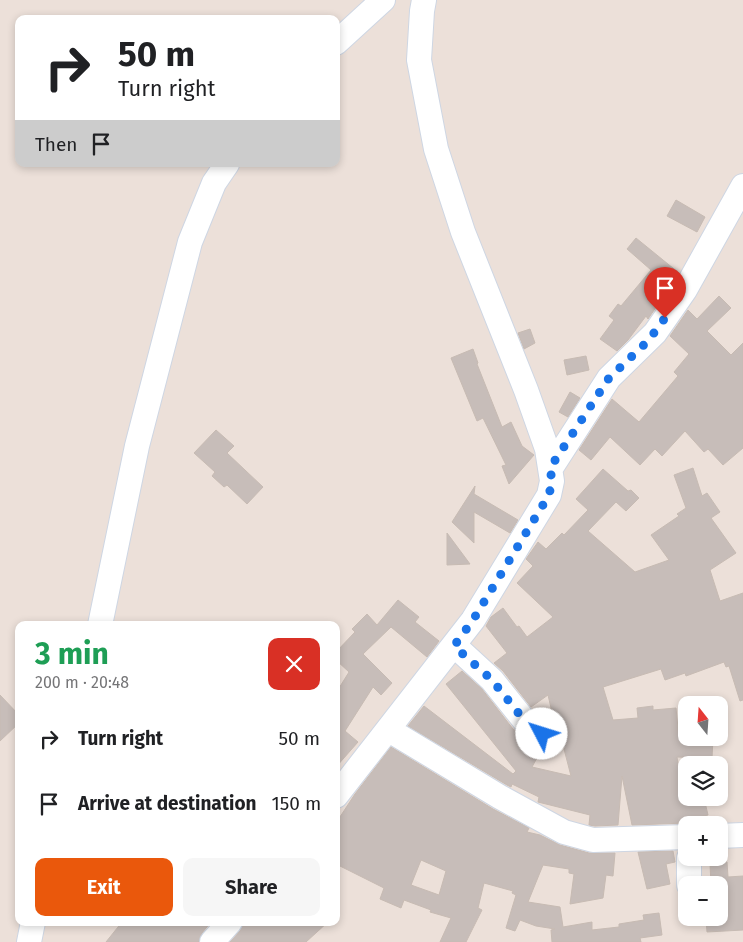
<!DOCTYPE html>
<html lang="en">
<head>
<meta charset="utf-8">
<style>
	:root { --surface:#fff; --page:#f6f6f6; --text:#202124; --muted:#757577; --accent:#ea580c }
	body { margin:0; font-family:"Fira Sans",sans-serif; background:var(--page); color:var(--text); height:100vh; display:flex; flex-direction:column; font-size:19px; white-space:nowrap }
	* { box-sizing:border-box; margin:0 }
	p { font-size:16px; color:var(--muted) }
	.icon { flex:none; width:28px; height:28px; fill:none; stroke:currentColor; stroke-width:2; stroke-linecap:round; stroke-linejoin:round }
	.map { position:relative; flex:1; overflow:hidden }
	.panel { position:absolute; left:15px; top:621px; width:325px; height:305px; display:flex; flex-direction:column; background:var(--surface); border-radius:10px; box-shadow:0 2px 8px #0003 }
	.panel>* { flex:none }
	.top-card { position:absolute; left:15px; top:15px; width:325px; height:152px; border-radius:10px; box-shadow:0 2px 8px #0003; background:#fff; color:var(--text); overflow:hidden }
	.needle { width:32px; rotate:343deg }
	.buttons { position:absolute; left:678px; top:696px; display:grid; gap:10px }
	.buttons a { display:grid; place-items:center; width:50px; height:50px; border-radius:10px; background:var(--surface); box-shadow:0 2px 8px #0003; font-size:25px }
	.pin { position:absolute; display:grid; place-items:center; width:42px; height:42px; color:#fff; margin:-51px -21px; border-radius:50% 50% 50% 0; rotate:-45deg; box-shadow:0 0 5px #0007 }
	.pin .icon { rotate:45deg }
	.me { position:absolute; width:55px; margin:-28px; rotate:310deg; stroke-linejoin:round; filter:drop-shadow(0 0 4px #0008) }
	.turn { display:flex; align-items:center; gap:18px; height:105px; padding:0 20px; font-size:22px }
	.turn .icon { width:65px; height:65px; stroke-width:2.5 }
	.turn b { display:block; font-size:35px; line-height:42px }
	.then { display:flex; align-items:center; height:48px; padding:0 20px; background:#0003; gap:10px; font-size:19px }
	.round { display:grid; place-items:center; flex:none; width:52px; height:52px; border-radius:10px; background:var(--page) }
	.headline { display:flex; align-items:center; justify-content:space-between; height:85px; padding:0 20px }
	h1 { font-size:30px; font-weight:700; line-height:38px; color:#1e9e55 }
	.primary-button { display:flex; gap:10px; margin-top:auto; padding:10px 20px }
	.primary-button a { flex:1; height:58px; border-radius:10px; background:var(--accent); color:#fff; font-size:20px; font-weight:700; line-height:58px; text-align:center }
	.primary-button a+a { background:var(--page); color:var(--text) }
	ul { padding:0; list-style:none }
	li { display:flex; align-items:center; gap:15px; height:65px; padding:0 20px }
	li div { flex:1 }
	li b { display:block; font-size:19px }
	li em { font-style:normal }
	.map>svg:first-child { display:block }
	.building { fill:#c7bdb9; stroke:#c7bbb3; fill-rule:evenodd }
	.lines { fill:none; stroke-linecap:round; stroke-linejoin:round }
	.minor-casing { stroke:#ced6e3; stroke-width:26 }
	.minor { stroke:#fff; stroke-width:24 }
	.route { stroke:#1a73e8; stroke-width:9; stroke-dasharray:0 16.2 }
</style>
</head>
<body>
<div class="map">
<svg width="743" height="942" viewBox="0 0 743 942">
	<rect width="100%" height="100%" fill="#ece0d9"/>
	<path class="building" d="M676,200L705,217L697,232L667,216Z
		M636,238L679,273L648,319L646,316L628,340L617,351L600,339L614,320L609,316L618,304L621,306L651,270L627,249Z
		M719,296L731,308L707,331L731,355L743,343V448L723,465L708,449L704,452L685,431L662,456L655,449L640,465L610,437L591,460L579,450L612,399L639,422L678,376L674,372L689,354L670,336L688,310L697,319Z
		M530,329L535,343L524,349L518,333Z
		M473,349L478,363L477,364L502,427L511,422L522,446L534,455L509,484L502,466L506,465L483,418L477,421L451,358Z
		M586,356L589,370L567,375L564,360Z
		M570,392L580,398L568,417L559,412Z
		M216,430L234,446L227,453L263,487L247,504L227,485L224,487L212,476L215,472L194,453Z
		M693,468L702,496L707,493L720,512L711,518L736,553L710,570L720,601L743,593V700L740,701L729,666L726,667L724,662L686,676L685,673L665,680L661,669L603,687L613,720L638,718L637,708L653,706V710L676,708L679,738H713L712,758L677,757L682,788H686V798H704L708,815L691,819L692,825L686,823L632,825L622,776L618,825L595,826L589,825L590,815L538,802L539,797L512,784L511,787L507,785L408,726L424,706L513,774L516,771L446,684L462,671L482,689L513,729L530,742L524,749L538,756L532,767L571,776L557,722L555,725L548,695L531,707L503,671L494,663L507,653L486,626L491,617L503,608L517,627L519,626L527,637L553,617L517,583L533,566L526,559L538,542L546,549L562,533L564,535L588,510L576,499L603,469L628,491L631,490L639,498L626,511L616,502L588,531L635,572L669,560L651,535L679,516L677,514L686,508L674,475Z
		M475,486L474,494L518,520L510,533L474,512V543L452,522Z
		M447,533L470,564L447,565Z
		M398,600L419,617L415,622L439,641L427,657L391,627L363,654L392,683L381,695L373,687L345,731L358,742L336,767V693L349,672L336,660V652L355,632L352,629L367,614L377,625Z
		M0,695L19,715V723L0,741Z
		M391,747L493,809L529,828L527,832L540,835L560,845L589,853H615L613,876L606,875L603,898L570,904L574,874L569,873V869L543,865L528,902L560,907L563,927L592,922V930L619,927V924L644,920L643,915L659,913L662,935L640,938L641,942H552L551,930L555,929L536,926L520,920L515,931L506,928L516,895L512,893L513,891L484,883L478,908L482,910L466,942H440L451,918L430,912L431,910L404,900L401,908L380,899L384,888L336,864V823L355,794ZM421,860L446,871L439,895L411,885Z
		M673,851L675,862L666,864L670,884L647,889L638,852Z
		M727,862L728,877L743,876V930L707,932L706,918H719V885H711L710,863Z
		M122,922H211L202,933L199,942H106Z
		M243,922H328L306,942H230L240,931Z"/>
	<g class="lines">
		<defs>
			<path id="minor" d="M336,43L383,0
				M551,468L609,378L655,333L685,290L743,186
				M100,625L137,446L190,242L214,183L227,164
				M455,646L492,680L524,720L542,734
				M389,730L500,797L564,832L593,840L686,837
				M336,796L473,620L549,495L552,481L547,449L526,390L463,232L436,149L419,60L422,11L424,0
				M719,836L743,835
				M689,885V858
				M29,942L33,922
				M212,942L230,922"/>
		</defs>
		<use href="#minor" class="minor-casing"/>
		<use href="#minor" class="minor"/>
	</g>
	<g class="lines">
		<path class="route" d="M542,734L524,720L492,680L454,646L473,620L549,495L552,481L550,468L609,378L648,341L665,318"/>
	</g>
</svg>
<div class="buttons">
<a><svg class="needle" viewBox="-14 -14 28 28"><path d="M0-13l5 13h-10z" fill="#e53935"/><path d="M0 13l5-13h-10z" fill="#757577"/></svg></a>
<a><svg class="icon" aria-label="layers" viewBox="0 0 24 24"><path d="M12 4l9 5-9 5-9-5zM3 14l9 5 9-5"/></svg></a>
<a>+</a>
<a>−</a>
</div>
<div class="pin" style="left:665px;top:318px;background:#d93025"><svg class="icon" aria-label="arrive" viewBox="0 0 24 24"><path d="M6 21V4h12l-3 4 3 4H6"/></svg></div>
<svg class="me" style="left:542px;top:734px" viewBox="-20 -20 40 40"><circle r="19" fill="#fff"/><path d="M0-13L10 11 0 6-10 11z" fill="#1a73e8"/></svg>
<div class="top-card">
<div class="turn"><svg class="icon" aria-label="right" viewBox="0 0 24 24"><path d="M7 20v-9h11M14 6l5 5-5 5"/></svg><div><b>50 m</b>Turn right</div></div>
<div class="then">Then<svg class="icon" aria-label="arrive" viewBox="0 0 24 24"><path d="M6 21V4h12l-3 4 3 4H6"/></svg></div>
</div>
<section class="panel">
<div class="headline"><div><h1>3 min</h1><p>200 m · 20:48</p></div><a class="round" style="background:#d93025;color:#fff"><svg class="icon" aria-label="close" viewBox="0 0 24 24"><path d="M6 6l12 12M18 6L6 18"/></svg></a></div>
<ul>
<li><svg class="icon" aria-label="right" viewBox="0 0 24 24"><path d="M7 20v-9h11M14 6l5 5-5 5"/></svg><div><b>Turn right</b></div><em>50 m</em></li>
<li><svg class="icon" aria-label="arrive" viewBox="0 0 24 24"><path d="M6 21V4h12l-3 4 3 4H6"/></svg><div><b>Arrive at destination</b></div><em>150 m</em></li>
</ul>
<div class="primary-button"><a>Exit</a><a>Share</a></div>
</section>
</div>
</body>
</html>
